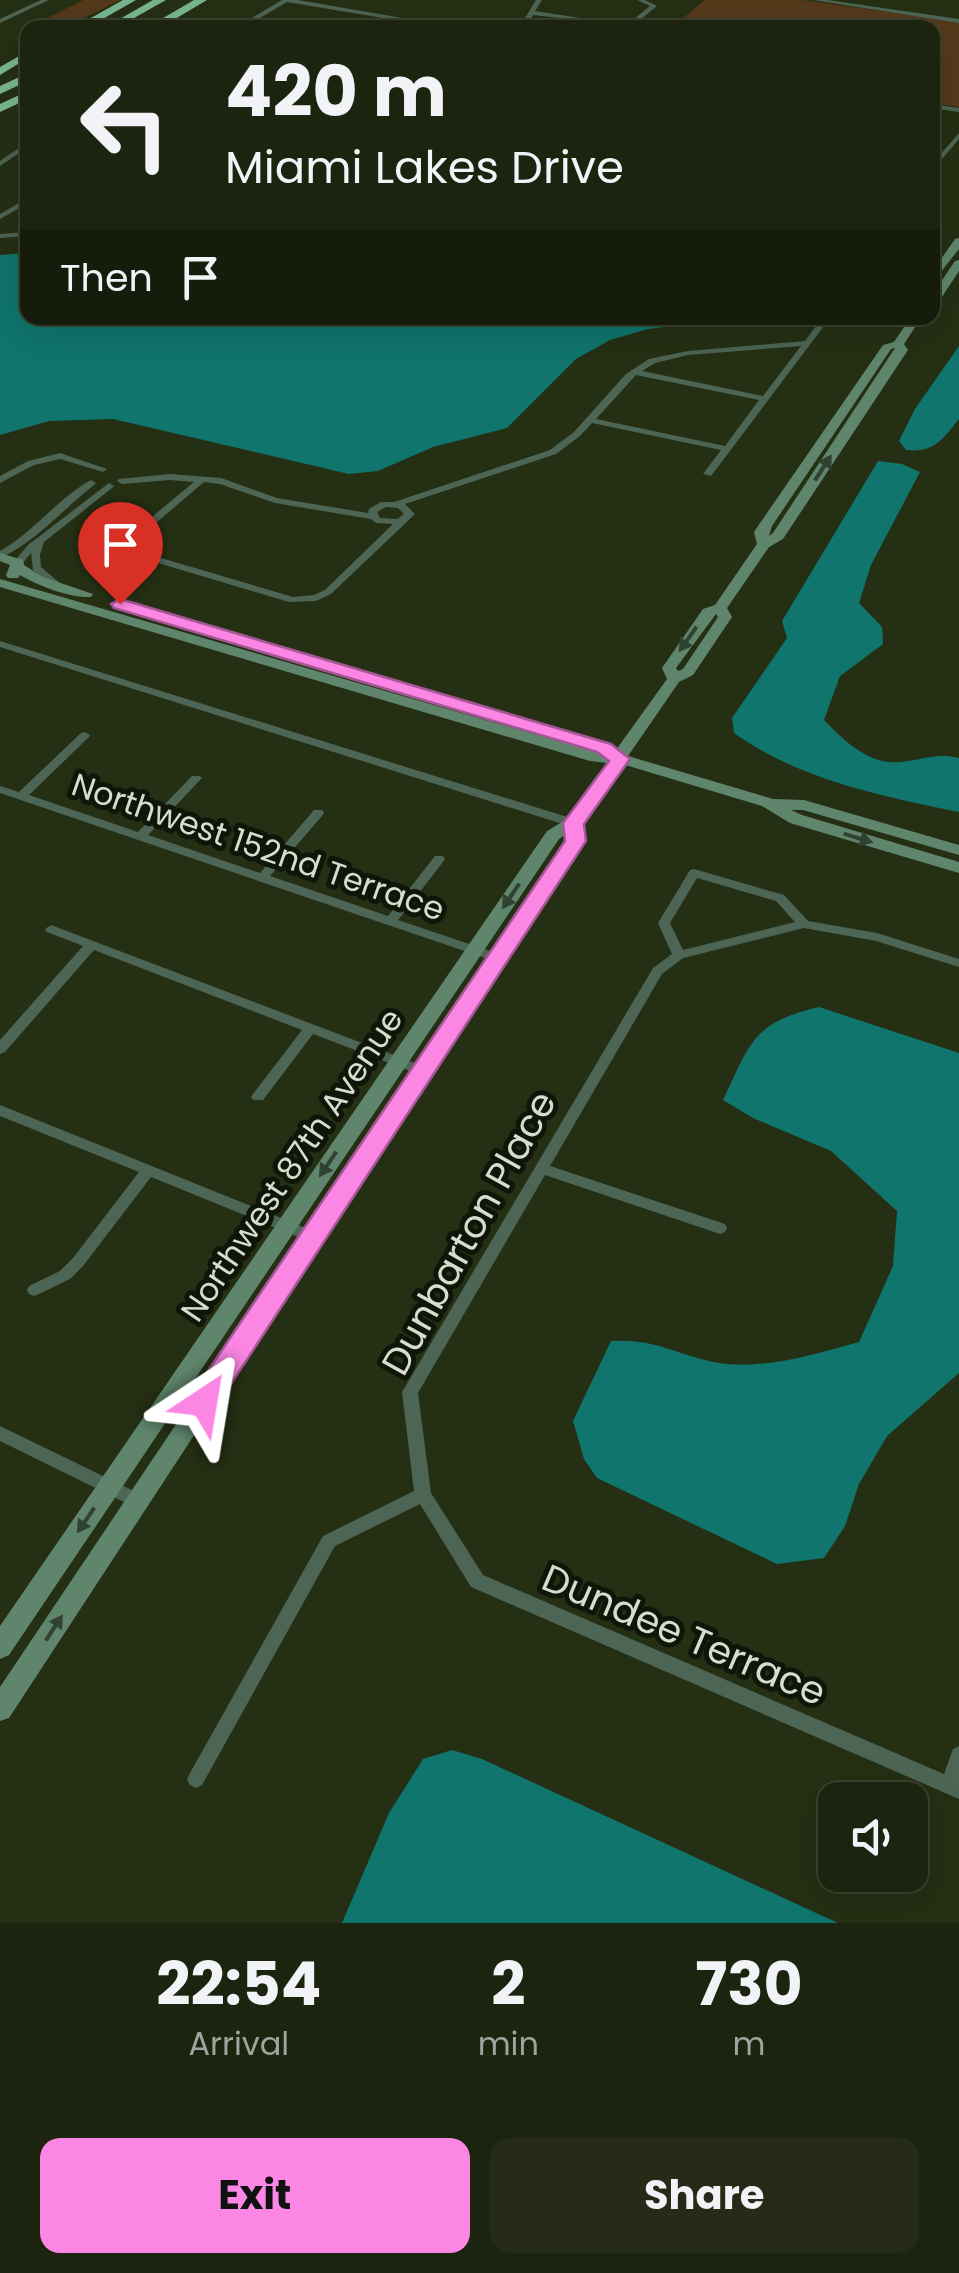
<!DOCTYPE html>
<html lang="en">
<head>
<meta charset="utf-8">
<style>
	:root { --surface:#1c230e; --page:#252b17; --text:#f1f3f6; --muted:#a0a49e; --line:#3a402e; --accent:#fc86e4 }
	body { margin:0; font-family:Poppins,sans-serif; background:var(--page); color:var(--text); height:100vh; display:flex; flex-direction:column; font-size:38px; white-space:nowrap }
	* { box-sizing:border-box; margin:0 }
	p { font-size:32px; color:var(--muted) }
	.icon { flex:none; width:55px; height:55px; fill:none; stroke:currentColor; stroke-width:2; stroke-linecap:round; stroke-linejoin:round }
	.map { position:relative; height:1923px; overflow:hidden }
	.panel { display:flex; flex-direction:column; background:var(--surface); flex:1 }
	.panel>* { flex:none }
	.guide { position:absolute; left:20px; top:20px; width:920px; height:305px; border-radius:20px; box-shadow:0 10px 40px #0002,0 0 0 2px var(--line); background:#1c230e; color:var(--text); overflow:hidden }
	.buttons { position:absolute; left:818px; top:1782px; display:grid; gap:20px }
	.buttons a { display:grid; place-items:center; width:110px; height:110px; border-radius:20px; background:var(--surface); box-shadow:0 10px 40px #0002,0 0 0 2px var(--line); font-size:50px }
	.pin { position:absolute; display:grid; place-items:center; width:85px; height:85px; color:#fff; margin:-102px -42px; border-radius:50% 50% 50% 0; rotate:-45deg; box-shadow:0 0 10px #0007 }
	.pin .icon { rotate:45deg }
	.me { position:absolute; width:110px; margin:-55px; rotate:33deg; stroke-linejoin:round; filter:drop-shadow(0 0 8px #0008) }
	.turn { display:flex; align-items:center; gap:35px; height:210px; padding:0 40px; font-size:45px }
	.turn .icon { width:130px; height:130px; stroke-width:2.5 }
	.turn b { display:block; font-size:70px; line-height:85px }
	.then { display:flex; align-items:center; height:95px; padding:0 40px; background:#0003; gap:20px; font-size:38px }
	.eta { display:flex; justify-content:space-evenly; align-items:center; height:170px; text-align:center }
	.eta b { font-size:60px; font-weight:700; line-height:70px }
	.action { display:flex; gap:20px; margin-top:auto; padding:20px 40px }
	.action a { flex:1; height:115px; border-radius:20px; background:var(--accent); color:#111; font-size:40px; font-weight:700; line-height:115px; text-align:center }
	.action a+a { background:var(--page); color:var(--text) }
	.map>svg:first-child { display:block }
	.green { fill:#55391b }
	.water { fill:#0f756d }
	.lines { fill:none; stroke-linecap:round; stroke-linejoin:round }
	.street { fill:#4d6555; fill-rule:evenodd }
	.secondary { fill:#5f866d; fill-rule:evenodd }
	.highway { fill:#78b68f; fill-rule:evenodd }
	.oneway { fill:#304231 }
	.route { fill:#fc86e4; stroke:#a45794; stroke-width:2.5 }
	.labels { text-anchor:middle; stroke-width:10; stroke-linejoin:round; paint-order:stroke }
	.street-label { font-size:32px; fill:#d6ddcd; stroke:#101509 }
	.near-street-label { font-size:38px; fill:#d6ddcd; stroke:#101509 }
</style>
</head>
<body>
<div class="map">
<svg width="959" height="1923" viewBox="0 0 959 1923">
	<rect width="100%" height="100%" fill="#252f13"/>
	<path class="green" d="M83,0H120L67,27H29Z
		M705,0H803L959,22V107L933,103L932,28H671Z"/>
	<path class="water" d="M27,253L28,318H739L648,329L610,340L576,359L507,428L433,447L378,471L349,474L113,419L49,421L0,435V255Z
		M959,346V419C942,440 934,453 906,450L899,441L915,409Z
		M878,461L902,464L920,472L871,565L859,603L882,627L883,644L840,676L824,720C840,737 864,760 889,762C914,764 933,751 959,758V812C881,796 800,780 734,733L732,718L787,638L782,621Z
		M819,1007L959,1053V1373L887,1436L859,1484L845,1526L824,1558L777,1564L597,1478L584,1459L573,1421L611,1341C657,1338 678,1356 719,1363C765,1370 815,1354 859,1342L893,1266L897,1211L831,1151L753,1118L723,1100C751,1042 752,1023 819,1007Z
		M452,1750L482,1759L838,1923H342L389,1813L423,1759Z"/>
	<g class="lines">
		<path class="street" d="M41,0H49L0,23V19Z
			M282,0H298L460,28H443L287,2L243,28H235Z
			M536,0H542L535,11L580,18L577,20L533,15L525,28H519Z
			M637,0H645L657,6L630,28H623L650,6Z
			M813,0H828L959,19V23Z
			M932,104L959,108V112L932,108Z
			M959,133V139L932,171V164Z
			M28,142V147L0,166V161Z
			M28,198V203L0,219V214Z
			M28,232V236L0,238V234Z
			M822,318H830L711,476L703,474L721,450L592,423L580,436L556,454L405,504L415,514L413,516L331,594L316,601L289,602L128,554L122,546L129,536L194,482L170,480L122,484L117,481L119,479L170,474L221,478L277,498L368,513L369,509L381,502H394L550,450L574,432L626,374L649,359L688,351L805,341ZM801,346L763,396L642,371L655,363L688,355ZM636,375L759,400L725,446L596,419ZM204,482L220,484L275,503L371,519L376,523L393,524L325,590L314,595L293,597L134,550L132,546L136,540ZM386,507L398,508L404,514L397,519L380,518L377,512Z
			M60,453L107,469L103,472L60,459L34,465L0,483V476L28,461Z
			M91,480L96,483L94,485C63,509 36,542 0,558V551C34,532 58,498 91,480Z
			M109,483L114,486L112,488L44,542L40,555L41,567L61,584V588H55L33,570L31,553L21,565H15L13,563L28,545Z
			M0,641L577,820L579,823L577,826H569L0,647Z
			M85,732L90,735L89,737L29,795L138,832L192,776H200L202,778L200,780L148,835L260,873L314,810H322L324,813L322,816L270,876L388,916L435,856H443L445,859L443,862L398,920L502,955L504,958L502,961H494L0,793V786L19,792L81,733Z
			M694,869L784,895L808,921L877,933L959,959V967L876,941L804,928L683,958L662,974L550,1166L725,1224L727,1228L725,1232L720,1234L545,1175L418,1393L431,1493L483,1575L944,1774L953,1749L959,1746V1799L471,1587L420,1504L335,1546L202,1785L196,1788L190,1785L187,1779L190,1773L323,1536L414,1491L402,1392L653,968L672,954L658,923L690,870ZM697,878L776,901L795,922L683,950L670,923Z
			M51,925L428,1068L430,1071L428,1074H418L313,1034L263,1100H253L251,1097L253,1094L302,1030L94,950L5,1052L0,1054V1040L83,946L47,932L45,929Z
			M0,1105L318,1233L320,1237L318,1241L313,1243L308,1241L151,1177L83,1266L70,1279L39,1294L34,1296L29,1294L27,1290L29,1286L60,1271L73,1258L139,1172L0,1116Z
			M0,1426L144,1496L146,1501L144,1506L138,1508L132,1506L0,1441Z"/>
		<path class="secondary" d="M959,238V249L932,283V272L955,239Z
			M959,260V271L936,306L932,307V295L955,261Z
			M910,318H921L904,344L908,350L783,539L769,547L727,608L732,617L693,675L679,682L628,756L773,799L804,800L959,845V855L803,810H791L802,815L959,862V873L790,823L762,806L622,764L581,823L583,841L9,1718L0,1721V1687L567,841L566,834L559,839L9,1655L0,1659V1626L547,831L567,819L607,763L590,761L0,587V579L599,753L230,642L228,639L230,636H240L602,743L616,750L667,679L662,668L703,609L715,605L757,544L754,532L758,526L883,345L894,342ZM895,348L773,533L769,536L772,526L891,349ZM716,614L718,617L683,669L678,671L676,668Z
			M0,553L23,560L24,565L43,577L93,594L91,597C69,598 39,586 20,575L18,578H8L6,575L10,565L0,561Z"/>
		<path class="highway" d="M123,0H136L87,28H73Z
			M153,0H166L120,26L111,24Z
			M194,0H207L160,28H146Z
			M28,51V58L0,75V67Z
			M28,73V81L0,94V86Z
			M28,91V99L0,112V104Z"/>
	</g>
	<defs><path id="oneway-solid" d="M-6-.8H1V-3.2L6.5 0L1 3.2V.8H-6Z" transform="scale(2.5)"/></defs>
	<g class="oneway">
		<use href="#oneway-solid" transform="translate(823 468) rotate(-57)"/>
		<use href="#oneway-solid" transform="translate(688 639) rotate(125)"/>
		<use href="#oneway-solid" transform="translate(858 838) rotate(17)"/>
		<use href="#oneway-solid" transform="translate(511 896) rotate(124)"/>
		<use href="#oneway-solid" transform="translate(328 1164) rotate(124)"/>
		<use href="#oneway-solid" transform="translate(86 1520) rotate(124)"/>
		<use href="#oneway-solid" transform="translate(54 1628) rotate(-57)"/>
	</g>
	<path class="route" d="M120,599L611,744L630,759L584,824L586,841L214,1410L204,1414L193,1410L189,1402L193,1393L565,841L563,823L609,761L597,752L561,741L114,608L111,604Z"/>
	<g class="labels">
		<g class="street-label">
			<text transform="translate(258 847) rotate(19)" y="11">Northwest 152nd Terrace</text>
			<text transform="translate(292 1165) rotate(-56)" y="11">Northwest 87th Avenue</text>
		</g>
		<g class="near-street-label">
			<text transform="translate(469 1233) rotate(-61)" y="13">Dunbarton Place</text>
			<text transform="translate(684 1635) rotate(23)" y="13">Dundee Terrace</text>
		</g>
	</g>
</svg>
<div class="buttons">
<a><svg class="icon" aria-label="sound" viewBox="0 0 24 24"><path d="M4 9h4l5-4v14l-5-4H4zM17 9q2 3 0 6"/></svg></a>
</div>
<div class="pin" style="left:120px;top:604px;background:#d93025"><svg class="icon" aria-label="arrive" viewBox="0 0 24 24"><path d="M6 21V4h12l-3 4 3 4H6"/></svg></div>
<svg class="me" style="left:204px;top:1402px" viewBox="-20 -20 40 40"><path d="M0-17L14 15 0 8-14 15z" fill="#fc86e4" stroke="#fff" stroke-width="4"/></svg>
<div class="guide">
<div class="turn"><svg class="icon" aria-label="left" viewBox="0 0 24 24"><path d="M17 20v-9H6M10 6l-5 5 5 5"/></svg><div><b>420 m</b>Miami Lakes Drive</div></div>
<div class="then">Then<svg class="icon" aria-label="arrive" viewBox="0 0 24 24"><path d="M6 21V4h12l-3 4 3 4H6"/></svg></div>
</div>
</div>
<section class="panel">
<div class="eta">
<div><b>22:54</b><p>Arrival</p></div>
<div><b>2</b><p>min</p></div>
<div><b>730</b><p>m</p></div>
</div>
<div class="action"><a>Exit</a><a>Share</a></div>
</section>
</body>
</html>
